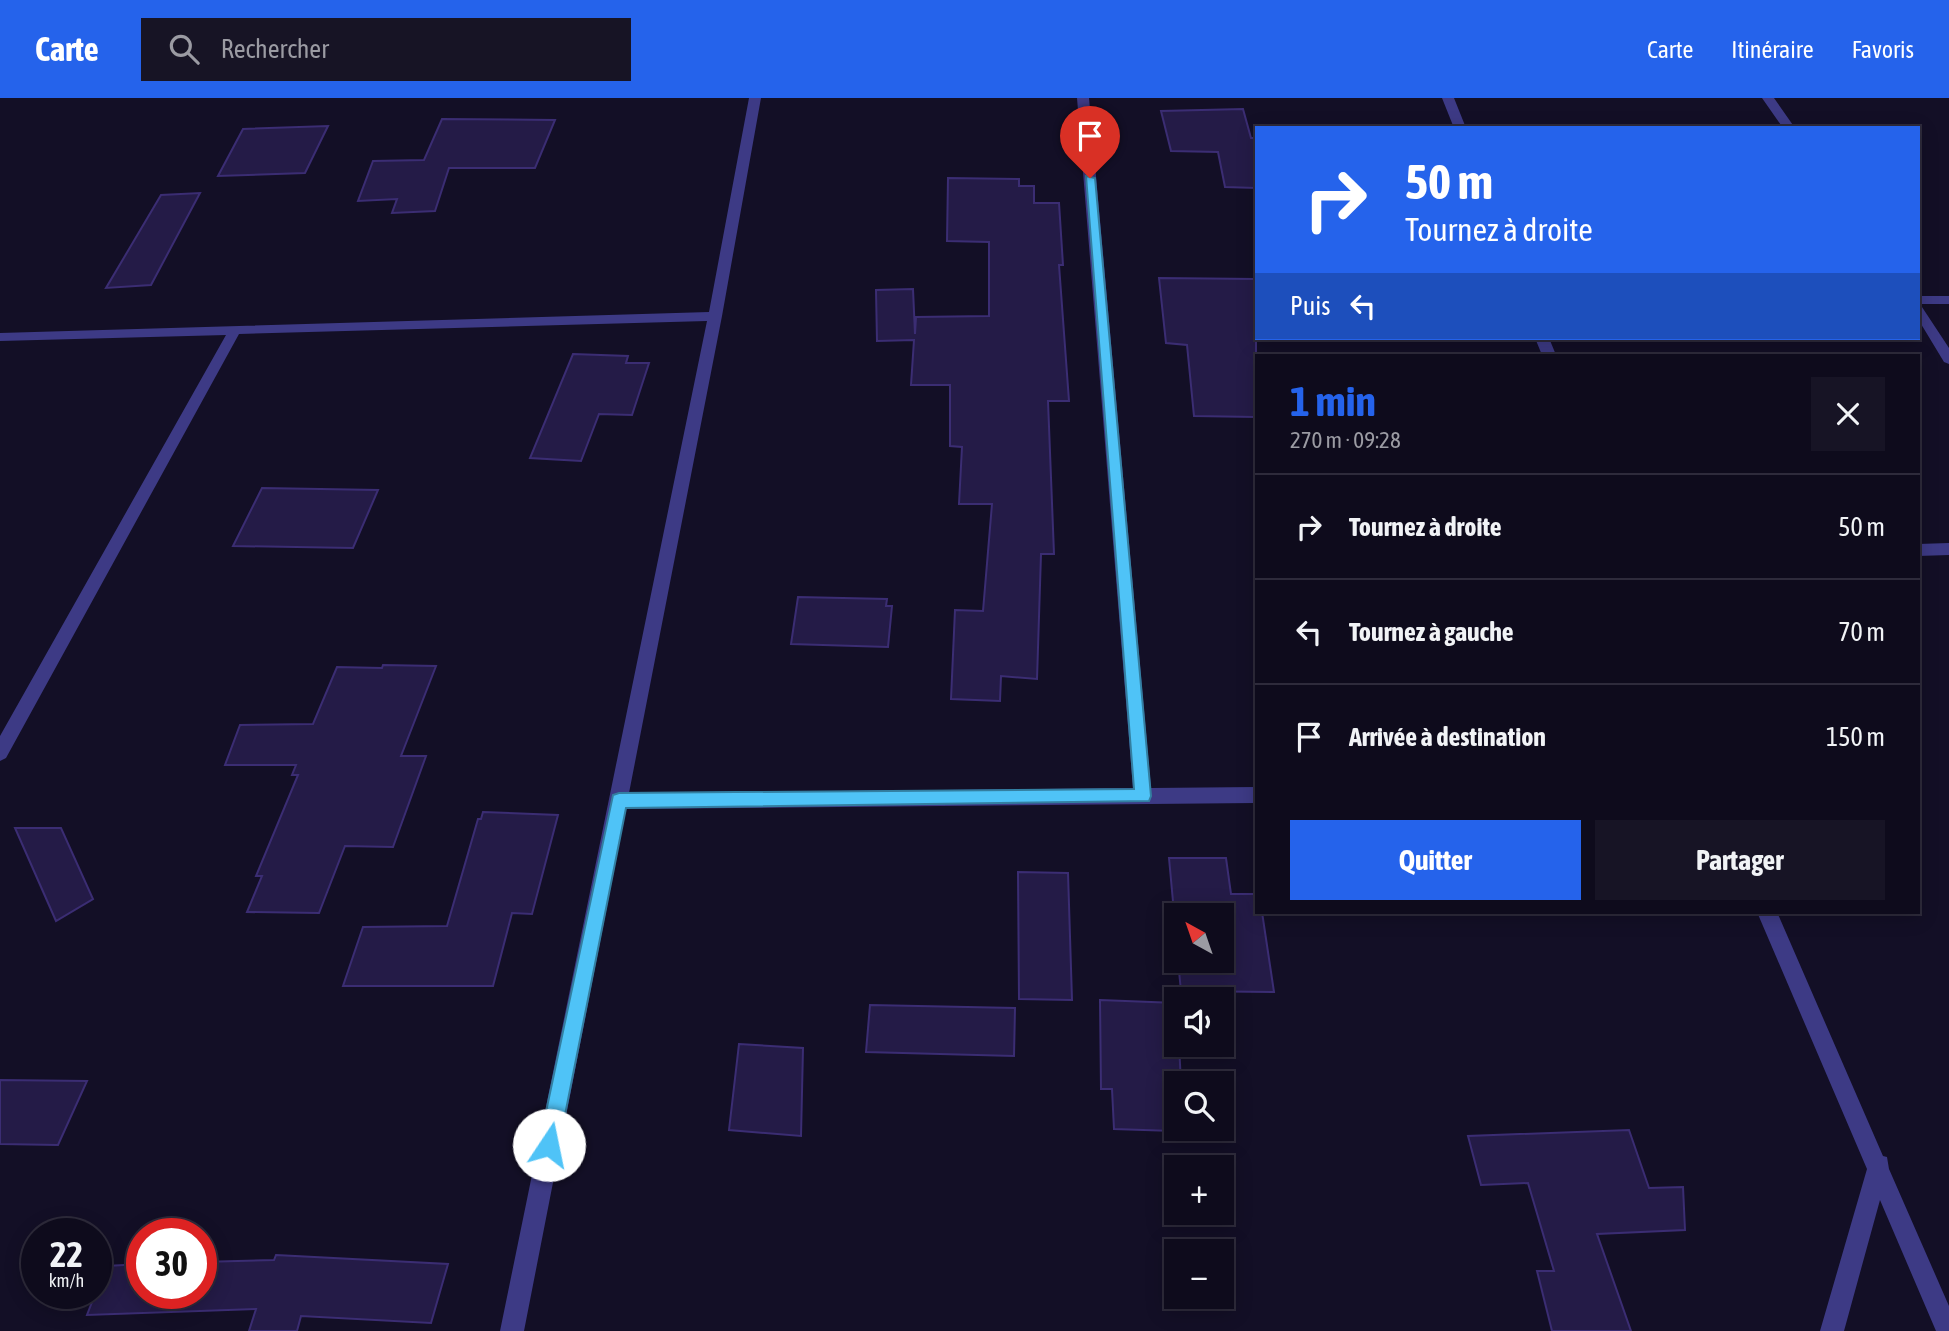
<!DOCTYPE html>
<html lang="fr">
<head>
<meta charset="utf-8">
<style>
	:root { --surface:#0e0b1c; --page:#171425; --text:#f1f3f6; --muted:#9b9ba3; --line:#2e2b3b; --accent:#2563eb }
	body { margin:0; font-family:"Asap Condensed",sans-serif; background:var(--page); color:var(--text); height:100vh; display:flex; flex-direction:column; font-size:26px; white-space:nowrap }
	* { box-sizing:border-box; margin:0 }
	p { font-size:23px; color:var(--muted) }
	.icon { flex:none; width:38px; height:38px; fill:none; stroke:currentColor; stroke-width:2; stroke-linecap:round; stroke-linejoin:round }
	.map { position:relative; flex:1; overflow:hidden }
	.sheet { position:absolute; left:1255px; top:256px; width:665px; height:560px; display:flex; flex-direction:column; background:var(--surface); border-radius:0px; box-shadow:0 4px 18px #0003,0 0 0 2px var(--line) }
	.sheet>* { flex:none }
	.guide { position:absolute; left:1255px; top:28px; width:665px; height:214px; border-radius:0px; box-shadow:0 4px 18px #0003,0 0 0 2px var(--line); background:#2563eb; color:#fff; overflow:hidden }
	.needle { width:46px; rotate:320deg }
	.controls { position:absolute; left:1164px; top:805px; display:grid; gap:14px }
	.controls a { display:grid; place-items:center; width:70px; height:70px; border-radius:0px; background:var(--surface); box-shadow:0 4px 18px #0003,0 0 0 2px var(--line); font-size:35px }
	.speed { position:absolute; left:21px; top:1120px; display:flex; gap:14px; font-size:35px; font-weight:700; text-align:center }
	.speed>* { display:grid; place-content:center; width:91px; height:91px; border-radius:50%; background:var(--surface); box-shadow:0 4px 18px #0003,0 0 0 2px var(--line); line-height:1 }
	.speed small { font-size:18px; font-weight:400 }
	.speed .limit { border:10px solid #d22; background:#fff; color:#111 }
	.pin { position:absolute; display:grid; place-items:center; width:60px; height:60px; color:#fff; margin:-72px -30px; border-radius:50% 50% 50% 0; rotate:-45deg; box-shadow:0 0 7px #0007 }
	.pin .icon { rotate:45deg }
	.me { position:absolute; width:77px; margin:-38px; rotate:11deg; stroke-linejoin:round; filter:drop-shadow(0 0 5px #0008) }
	.turn { display:flex; align-items:center; gap:24px; height:147px; padding:0 35px; font-size:32px }
	.turn .icon { width:91px; height:91px; stroke-width:2.5 }
	.turn b { display:block; font-size:49px; line-height:60px }
	.then { display:flex; align-items:center; height:66px; padding:0 35px; background:#0003; gap:14px; font-size:26px }
	.round { display:grid; place-items:center; flex:none; width:74px; height:74px; border-radius:0px; background:var(--page) }
	.summary { display:flex; align-items:center; justify-content:space-between; height:119px; padding:0 35px }
	h1 { font-size:42px; font-weight:700; line-height:52px; color:var(--accent) }
	.button { display:flex; gap:14px; margin-top:auto; padding:14px 35px }
	.button a { flex:1; height:80px; border-radius:0px; background:var(--accent); color:#fff; font-size:28px; font-weight:700; line-height:80px; text-align:center }
	.button a+a { background:var(--page); color:var(--text) }
	ul { padding:0; list-style:none }
	li { display:flex; align-items:center; gap:21px; height:105px; padding:0 35px; border-top:2px solid var(--line) }
	li div { flex:1 }
	li b { display:block; font-size:26px }
	li em { font-style:normal }
	header { display:flex; align-items:center; gap:42px; box-sizing:border-box; height:98px; padding:0 35px; background:var(--accent); color:#fff }
	header strong { font-size:33px }
	nav { display:flex; gap:38px; margin-inline-start:auto; font-size:24px }
	.search { width:490px; height:63px; background:var(--page); display:flex; align-items:center; gap:18px; box-sizing:border-box; padding:0 24px; border-radius:0px; color:var(--muted); font-size:26px }
	.map>svg:first-child { display:block }
	.building { fill:#241b47; stroke:#3b2d73; stroke-width:2 }
	.lines { fill:none; stroke-linecap:round; stroke-linejoin:round }
	.minor { fill:#3d3a85; fill-rule:evenodd }
	.route { fill:#4fc3f7; stroke:#337fa1; stroke-width:2 }
</style>
</head>
<body>
<header>
<strong>Carte</strong>
<div class="search"><svg class="icon" aria-label="search" viewBox="0 0 24 24"><circle cx="10" cy="10" r="6"/><path d="M15 15l6 6"/></svg>Rechercher</div>
<nav><a>Carte</a><a>Itinéraire</a><a>Favoris</a></nav>
</header>
<div class="map">
<svg width="1949" height="1233" viewBox="0 0 1949 1233">
	<rect width="100%" height="100%" fill="#130f26"/>
	<path class="building" d="M1243,11L1251,40H1256V90L1225,89L1218,54L1171,53L1161,13Z
		M442,21L555,22L535,70H449L435,113L392,115L397,101L358,103L373,63L424,62Z
		M328,28L305,75L218,78L243,31Z
		M948,80L1019,81V88H1034V105H1059L1063,167H1059L1069,303H1048L1054,456H1041L1037,581L1001,578L1000,603L951,601L955,512L983,513L992,406H959L962,349L950,348V287H911L914,242L877,243L876,192L913,191L915,236L916,219L989,218V144L947,143Z
		M200,95L151,187L106,190L161,97Z
		M1159,180L1256,181V319L1194,318L1187,247L1166,245Z
		M573,256L628,258L626,265H649L632,317L599,316L581,363L530,360Z
		M262,390L378,392L353,450L233,448Z
		M798,499L887,501L886,508H892L888,549L791,546Z
		M383,567L436,568L401,658H426L393,749L345,748L319,815L247,814L262,778H256L298,677H292L296,667H225L240,627L313,626L337,569L382,570Z
		M483,714L558,717L532,816L512,815L493,888H343L363,829L447,828L478,721H481Z
		M15,730H61L93,801L56,823Z
		M1169,760H1226L1231,796H1256V814H1262L1274,894L1181,893L1178,863H1222V817H1176V836Z
		M1018,774L1068,775L1072,902L1019,901Z
		M1100,902L1176,905V947H1179L1181,985L1170,984L1173,1033L1114,1031L1112,991H1101Z
		M870,907L1015,910L1014,958L866,954Z
		M739,946L803,950L801,1038L729,1032Z
		M0,982L87,983L58,1047L0,1046Z
		M1629,1032L1649,1090L1683,1089L1685,1132L1597,1136L1631,1233H1552L1537,1173H1554L1528,1085L1481,1087L1468,1038Z
		M276,1157L448,1166L431,1225L301,1218L297,1233H249L256,1211L87,1217L106,1168L142,1166V1195H201V1164L274,1162Z"/>
	<g class="lines">
		<path class="minor" d="M749,0H761L722,218L629,695L1133,690L1077,0H1089L1151,690L1256,689V705L626,711L524,1233H500L707,223L239,236L6,660L0,663V638L226,237L0,243V235L709,214Z
			M1442,0H1454L1466,30H1454Z
			M1762,0H1774L1795,30H1783Z
			M1918,198H1949V206H1920L1949,250V266L1944,264L1918,221Z
			M1535,240H1549L1556,257H1542Z
			M1949,445V457L1918,458V446Z
			M1757,814H1777L1883,1058L1887,1059L1889,1071L1949,1208V1233H1936L1880,1102L1844,1233H1820L1867,1071Z"/>
	</g>
	<path class="route" d="M1086,78L1095,80L1151,698L1149,703L626,710L559,1047L556,1054L549,1057L542,1054L539,1047L613,697L619,695L1134,691Z"/>
</svg>
<div class="controls">
<a><svg class="needle" viewBox="-14 -14 28 28"><path d="M0-13l5 13h-10z" fill="#e53935"/><path d="M0 13l5-13h-10z" fill="#9b9ba3"/></svg></a>
<a><svg class="icon" aria-label="sound" viewBox="0 0 24 24"><path d="M4 9h4l5-4v14l-5-4H4zM17 9q2 3 0 6"/></svg></a>
<a><svg class="icon" aria-label="search" viewBox="0 0 24 24"><circle cx="10" cy="10" r="6"/><path d="M15 15l6 6"/></svg></a>
<a>+</a>
<a>−</a>
</div>
<div class="speed"><div>22<small>km/h</small></div><div class="limit">30</div></div>
<div class="pin" style="left:1090px;top:80px;background:#d93025"><svg class="icon" aria-label="arrive" viewBox="0 0 24 24"><path d="M6 21V4h12l-3 4 3 4H6"/></svg></div>
<svg class="me" style="left:549px;top:1047px" viewBox="-20 -20 40 40"><circle r="19" fill="#fff"/><path d="M0-13L10 11 0 6-10 11z" fill="#4fc3f7"/></svg>
<div class="guide">
<div class="turn"><svg class="icon" aria-label="right" viewBox="0 0 24 24"><path d="M7 20v-9h11M14 6l5 5-5 5"/></svg><div><b>50 m</b>Tournez à droite</div></div>
<div class="then">Puis<svg class="icon" aria-label="left" viewBox="0 0 24 24"><path d="M17 20v-9H6M10 6l-5 5 5 5"/></svg></div>
</div>
<section class="sheet">
<div class="summary"><div><h1>1 min</h1><p>270 m · 09:28</p></div><a class="round"><svg class="icon" aria-label="close" viewBox="0 0 24 24"><path d="M6 6l12 12M18 6L6 18"/></svg></a></div>
<ul>
<li><svg class="icon" aria-label="right" viewBox="0 0 24 24"><path d="M7 20v-9h11M14 6l5 5-5 5"/></svg><div><b>Tournez à droite</b></div><em>50 m</em></li>
<li><svg class="icon" aria-label="left" viewBox="0 0 24 24"><path d="M17 20v-9H6M10 6l-5 5 5 5"/></svg><div><b>Tournez à gauche</b></div><em>70 m</em></li>
<li><svg class="icon" aria-label="arrive" viewBox="0 0 24 24"><path d="M6 21V4h12l-3 4 3 4H6"/></svg><div><b>Arrivée à destination</b></div><em>150 m</em></li>
</ul>
<div class="button"><a>Quitter</a><a>Partager</a></div>
</section>
</div>
</body>
</html>
